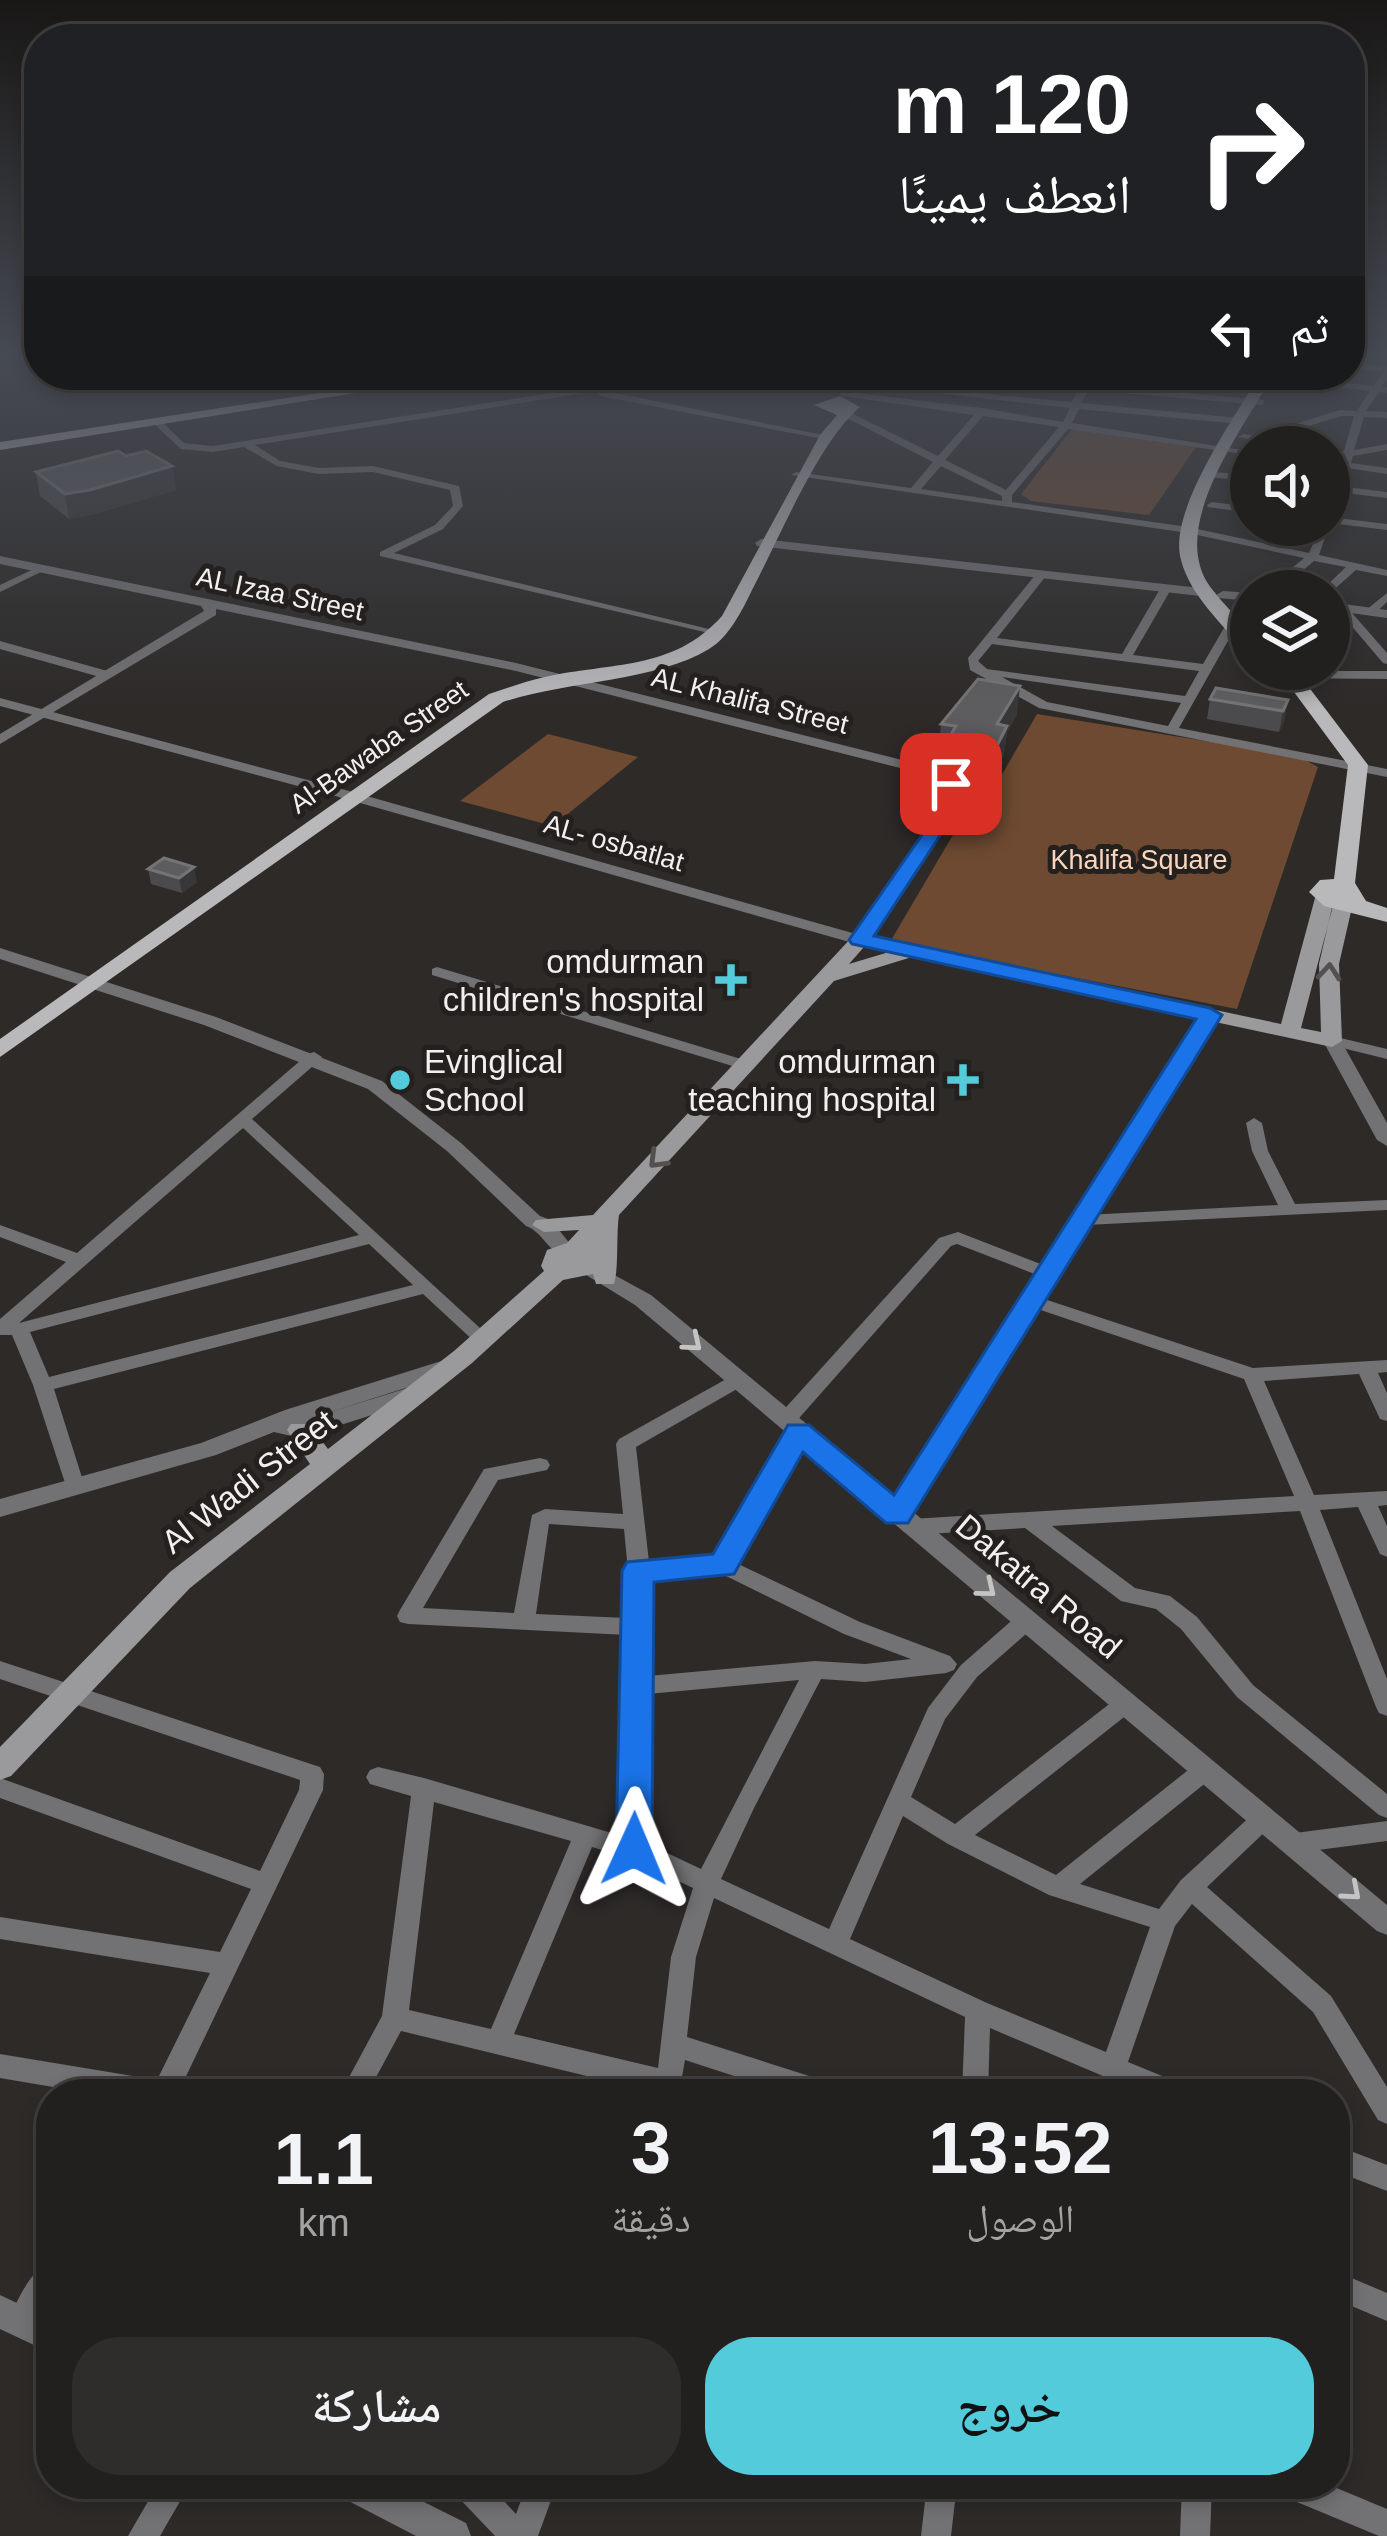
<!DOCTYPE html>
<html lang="ar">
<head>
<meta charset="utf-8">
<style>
	:root { --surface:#22201e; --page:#2e2d2b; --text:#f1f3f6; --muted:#a2a3a4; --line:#3f3e3c; --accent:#53cbdb }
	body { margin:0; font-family:Arial,"Noto Naskh Arabic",sans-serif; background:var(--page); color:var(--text); direction:rtl; height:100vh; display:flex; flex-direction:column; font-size:45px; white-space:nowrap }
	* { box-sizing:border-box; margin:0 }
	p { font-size:39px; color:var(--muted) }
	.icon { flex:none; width:66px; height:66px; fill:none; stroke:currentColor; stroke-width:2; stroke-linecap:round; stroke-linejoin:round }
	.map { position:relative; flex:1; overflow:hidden; direction:ltr }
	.panel { position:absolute; left:36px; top:2079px; width:1314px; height:420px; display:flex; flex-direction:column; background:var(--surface); border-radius:48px; box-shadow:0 6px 18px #0003,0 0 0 3px var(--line); direction:rtl }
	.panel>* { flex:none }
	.top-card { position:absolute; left:24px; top:24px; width:1341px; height:366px; border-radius:48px; box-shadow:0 6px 18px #0003,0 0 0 3px var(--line); direction:rtl; background:#202124; color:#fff; overflow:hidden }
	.controls { position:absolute; left:1230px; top:426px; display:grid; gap:24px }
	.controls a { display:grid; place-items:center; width:120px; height:120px; border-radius:50%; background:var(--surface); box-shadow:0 6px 18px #0003,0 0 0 3px var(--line); font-size:60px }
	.pin { position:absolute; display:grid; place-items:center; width:102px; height:102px; color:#fff; margin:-51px; border-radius:24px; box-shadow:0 6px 18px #0006 }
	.me { position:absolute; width:132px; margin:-66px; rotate:1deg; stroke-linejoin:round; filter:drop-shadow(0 0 9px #0008) }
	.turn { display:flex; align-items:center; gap:42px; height:252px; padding:0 36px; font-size:54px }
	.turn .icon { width:156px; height:156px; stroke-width:2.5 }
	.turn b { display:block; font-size:84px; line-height:102px }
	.then { display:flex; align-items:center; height:114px; padding:0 36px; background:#0003; gap:24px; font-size:45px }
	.eta { display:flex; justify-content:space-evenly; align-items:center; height:204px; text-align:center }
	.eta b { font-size:72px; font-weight:600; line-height:84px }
	.action { display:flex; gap:24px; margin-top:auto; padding:24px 36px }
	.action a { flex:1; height:138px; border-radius:48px; background:var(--accent); color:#111; font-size:48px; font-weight:600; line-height:138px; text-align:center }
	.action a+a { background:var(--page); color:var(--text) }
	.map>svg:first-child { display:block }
	.green { fill:#6e4a32 }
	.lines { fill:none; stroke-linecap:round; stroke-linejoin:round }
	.minor { fill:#727173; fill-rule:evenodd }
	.tertiary { fill:#727173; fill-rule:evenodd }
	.secondary { fill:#9a999c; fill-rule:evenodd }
	.primary { fill:#b9b8bb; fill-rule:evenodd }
	.wall { fill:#4b4b4e }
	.shaded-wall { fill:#373738 }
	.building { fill:#5d5d5f; stroke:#747476; stroke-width:3 }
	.oneway { stroke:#535050 }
	.oneway2 { stroke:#c5c4c4 }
	.route { fill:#1a73e8; stroke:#114b97; stroke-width:3 }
	.poi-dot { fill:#53cbdb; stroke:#23201e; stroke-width:4.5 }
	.labels { text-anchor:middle; stroke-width:10; stroke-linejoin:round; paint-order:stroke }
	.far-street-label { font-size:27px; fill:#f2f0ef; stroke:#23201e }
	.far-park-label { font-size:27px; fill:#fbd6bf; stroke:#23201e }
	.poi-label { font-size:33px; fill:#f2f0ef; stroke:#23201e; text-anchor:end }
	.street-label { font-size:33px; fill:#f2f0ef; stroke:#23201e }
</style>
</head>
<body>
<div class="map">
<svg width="1387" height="2536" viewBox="0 0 1387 2536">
	<rect width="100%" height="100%" fill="#2d2a28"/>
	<path class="green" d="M1073,428L1196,447L1149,515L1031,501L1021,494Z
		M1037,714L1298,756L1318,767L1237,1009L890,942L984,782L997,783Z
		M548,734L638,757L553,826L460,801Z"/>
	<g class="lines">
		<path class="minor" d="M1350,363L1387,366V380L1382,387H1387V393L1379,392L1366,411L1387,412V418L1364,417L1354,450L1387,444V450L1353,456L1351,463L1387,468V474L1341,467L1342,458L1329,460V454L1344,451L1354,416H1341L1270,438L1320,447H1295L1238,437L1243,434L1256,436L1340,410L1357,411L1370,391L1236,375H1267L1374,386L1384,371L1350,369Z
			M646,375H657L647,383L601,390L823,435L818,438L600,396L597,391L255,445L280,461L319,468L373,466L459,486L463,506L443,529L394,553L713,630V634L380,556V552L435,525L453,506L450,490L373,472L319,474L277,466L244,447L213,452L181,449L153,423L161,421L184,443L213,446L641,379Z
			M939,375H976L1081,384L1085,375H1095L1090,385L1265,400L1262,405L1088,390L1081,403L1240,418L1245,421L1240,424L1079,409L1072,423L1242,450L1237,453L1068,429L1012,495V502L1188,527L1309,553L1321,525H1329V517L1387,524V530L1330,523L1319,555L1387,570V576L1356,570L1329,594V591H1321L1346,567L1314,561L1278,591H1265L1304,558L1188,533L791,475L796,472L911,488L933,462L841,415V411H847L938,456L974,415L842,396L839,391L982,408L1063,422L1070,408L927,392L932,389L1072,402L1079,389ZM983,416L1059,427L1006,490L945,460ZM941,466L1002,496V501L921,489Z
			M1213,472L1251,475V481L1209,477L1208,475Z
			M1329,485L1387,492V498L1329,491Z
			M1212,502L1251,507V513L1208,507L1207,505Z
			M38,567L47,569L0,592V585Z
			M1040,573L1046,576L997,638L1122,654L1160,589H1168L1170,591L1133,655L1203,664L1228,621L1238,623L1179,728L1387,769V777L1039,708L970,670L968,658L1036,574ZM992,644L1199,671L1185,696L987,669L978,661ZM1002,677L1181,703L1168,726L1047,702Z
			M1387,593V602L1374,614H1366V610Z
			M1338,606H1346L1387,653V664L1383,663L1338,610Z
			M0,641L111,672L113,675L107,679L0,649Z
			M1292,671H1387V679L1288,678L1286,675Z
			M0,698L349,791L351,794L344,798L339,797L0,706Z
			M437,967L751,1062L753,1065L751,1068H739L432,975V969Z
			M1332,1036L1387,1049V1059L1326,1044L1324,1041L1326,1038Z
			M314,1052L322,1057L320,1060L252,1119L492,1339L490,1343H476L423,1294L54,1389L85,1487L82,1492H68L33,1385L12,1335H0V1319L66,1262L0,1237V1225L77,1253L308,1054ZM243,1128L359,1235L19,1323ZM369,1244L413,1285L49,1377L30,1332Z
			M1254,1118L1262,1123L1268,1151L1295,1204L1387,1200V1210L1086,1225L1077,1220L1086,1215L1278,1205L1252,1151L1246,1123Z
			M958,1232L1056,1270L1059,1274L1050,1280L957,1244L951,1246L793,1425H779L776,1420L779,1415L939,1238Z
			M1032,1295L1253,1368L1387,1360V1372L1378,1373L1387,1393V1421L1380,1419L1359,1374L1264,1381L1314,1495L1387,1491V1505L1378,1506L1387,1526V1557L1380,1554L1358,1507L1320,1510L1387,1679V1716L1379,1713L1376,1707L1300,1511L1052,1526L1135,1588L1170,1596L1197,1617L1253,1685L1387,1794V1818L1379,1815L1237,1697L1181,1629L1156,1609L1121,1601L1025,1528L911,1535L904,1532L901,1527L904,1522L911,1519L1294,1496L1244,1379L1026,1305L1023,1301L1026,1297Z
			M737,1373L747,1380L744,1385L636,1447L649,1562L716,1558L792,1427H806L809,1432L734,1562L860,1622L950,1656L957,1664L954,1670L946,1673L865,1682L821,1679L754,1808L721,1879L829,1929L928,1708L961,1665L1018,1615L1026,1613L1034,1615L1037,1621L1034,1627L977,1677L945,1719L911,1797L955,1824L1117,1698L1125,1695L1133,1698L1136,1704L1133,1710L975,1835L1056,1875L1197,1763L1205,1761L1213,1763L1217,1770L1213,1777L1080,1884L1159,1909L1181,1880L1254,1813L1262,1810L1270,1813L1274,1820L1270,1827L1207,1887L1331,1996L1387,2087V2124L1378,2120L1313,2012L1192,1904L1175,1926L1128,2062L1184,2085L1188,2094H1145L990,2028L988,2094H962L965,2017L714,1898L696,1957L687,2037L828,2082L837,2085L841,2094H789L685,2060L679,2094H653V2092L401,2031L367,2094H340L382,2016L411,1796L370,1784L366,1777L370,1770L378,1767L424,1778L622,1836L627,1635L408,1624L400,1622L397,1616L400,1610L484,1469L540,1458L547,1460L550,1465L547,1470L498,1480L423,1608L514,1613L532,1515L545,1509L623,1514L616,1444L619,1439ZM549,1524L624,1529L628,1571L627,1618L536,1614ZM720,1573L844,1634L911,1659L865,1664L815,1661L648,1676L649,1578ZM799,1680L701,1869L646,1843L648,1694ZM434,1802L571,1841L491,2029L409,2010ZM903,1816L948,1844L1049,1895L1150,1927L1106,2052L987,2003L850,1939ZM592,1847L629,1858L693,1888L671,1957L658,2068L514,2034Z
			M0,1661L320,1767L324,1774L323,1790L179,2091L180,2094H94L0,2078V2054L157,2080L210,1973L0,1939V1917L220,1952L251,1889L0,1798V1778L260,1871L299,1790L300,1780L0,1679Z
			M1387,1821V1841L1295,1853L1287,1850L1283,1843L1287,1836L1295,1833Z
			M1335,2145L1387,2165V2191L1335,2171Z
			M51,2261C51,2288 52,2324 22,2336L12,2332L8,2322C16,2302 31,2269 51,2261Z
			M1335,2271L1387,2293V2321L1335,2299Z
			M158,2484H190L160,2536H128Z
			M452,2484H488L516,2514L527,2484H557L538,2536H495L456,2495Z
			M927,2484H957L951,2536H921Z
			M1182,2484H1212L1210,2536H1180Z
			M1276,2484H1327L1387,2509V2536H1379L1280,2495Z"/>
		<path class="tertiary" d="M761,539L1209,589L1216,593L1209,597L757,546L755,543Z
			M0,556L516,663L914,763L948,776L963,793L951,819L866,944L860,945L339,797V791H349L856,934L935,819L947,793L938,782L904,769L516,671L216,609V615L0,744V734L204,611L201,606L0,564Z
			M1223,591L1251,593V601L1218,598L1216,595Z
			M1329,602L1387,610V618L1329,610Z
			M0,948L216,1017L382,1081L461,1143L540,1216L551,1220L575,1250L565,1257C548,1252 543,1232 526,1226L447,1151L368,1089L204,1025L0,959Z
			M1210,1010L1219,1015L912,1511L1387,1905V1935L1377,1931L635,1305L578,1270L582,1265H596L651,1295L896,1498L1201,1015Z
			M1332,1035L1341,1041L1387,1123V1146L1377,1140L1323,1041Z
			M451,1358L459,1361L462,1366L459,1371L327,1413L414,1386L422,1389L425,1394L422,1399L300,1438L274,1432L216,1455L0,1517V1499L201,1443L285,1410Z
			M0,2295L51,2319V2353L0,2329Z
			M333,2484H388L466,2523L471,2536H416L339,2496Z"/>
		<path class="secondary" d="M1325,892L1335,898L1301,1028L1321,1032L1319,964L1333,903L1343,897L1350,899L1353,903L1339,964L1342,1041L1332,1047L912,957L834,981L619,1215C616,1235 619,1268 614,1284H596L593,1274L563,1280L472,1363L190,1588L11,1776L0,1780V1747L170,1572L310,1464L287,1430L291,1424H309L328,1449L454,1351L544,1271L541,1266L547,1250L567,1243L579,1230L544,1232L532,1225L536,1220L593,1215L853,936L860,934L1281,1024L1315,898ZM864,947L889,952L849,964Z"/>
		<path class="primary" d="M435,375H468L0,450V442Z
			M1259,375H1273C1243,429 1171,522 1207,582C1222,606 1251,624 1251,652L1245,651C1222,624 1190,595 1181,560C1167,511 1235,418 1259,375Z
			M840,396L860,407C819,441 779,539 752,590C742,611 729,637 709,649C654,682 566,681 503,702L0,1057V1039L489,694C508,688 526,681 545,677C611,662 673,671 722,616L820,435L837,415L814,405Z
			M1277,669H1295L1368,765L1355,883L1366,901L1387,908V922L1324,906L1309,892L1320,880L1334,879L1348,765Z"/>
	</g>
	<path class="wall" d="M126,456L172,466L176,490L94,514L69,519L40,496L36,472Z
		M1210,699L1288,700L1284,721L1279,732L1207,719Z
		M1017,714L1007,732L1004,754L994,774L945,770L946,753L939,752L941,724Z
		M148,869L197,882L182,893L151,884Z"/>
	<path class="shaded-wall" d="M172,466L176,490L94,514L69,519L65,494Z
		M1020,686L1017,714L1007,732L1004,754L994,774L997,724Z
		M1288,700L1284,721L1279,732L1283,711Z
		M194,867L197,882L182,893L179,878Z"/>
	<path class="building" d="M118,451L126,456L146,451L172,466L90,490L65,494L36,472Z
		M978,679L1020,686L997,724L1007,726L997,746L947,741L956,726L941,724Z
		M1216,688L1288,700L1283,711L1210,699Z
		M164,858L194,867L179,878L148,869Z"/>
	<defs><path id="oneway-chevron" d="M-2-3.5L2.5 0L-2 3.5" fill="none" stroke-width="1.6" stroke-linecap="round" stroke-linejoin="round" transform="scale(3)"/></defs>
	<g class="oneway">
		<use href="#oneway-chevron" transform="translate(1329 972) rotate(-85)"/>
		<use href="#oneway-chevron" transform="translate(657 1160) rotate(135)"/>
	</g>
	<g class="oneway2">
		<use href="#oneway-chevron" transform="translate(693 1343) rotate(40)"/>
		<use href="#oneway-chevron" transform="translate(987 1589) rotate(39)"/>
		<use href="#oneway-chevron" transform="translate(1352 1892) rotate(41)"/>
	</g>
	<linearGradient id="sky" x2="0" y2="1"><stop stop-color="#191716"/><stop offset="0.5" stop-color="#464a53"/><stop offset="1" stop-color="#464a53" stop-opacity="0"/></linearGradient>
	<rect width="1387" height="710" fill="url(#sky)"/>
	<path class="route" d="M944,780H958L964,799L874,936L1210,1008L1222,1015L908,1523H886L803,1452L734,1574L654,1582L652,1849L646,1860L634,1865L621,1860L616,1849L622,1571L627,1562L713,1554L788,1425H809L894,1495L1196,1019L852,944L849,940L933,819L944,799Z"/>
	<g class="poi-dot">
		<path d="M725 962h12v12h12v12h-12v12h-12v-12h-12v-12h12z"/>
		<circle cx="400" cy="1080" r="12"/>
		<path d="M957 1062h12v12h12v12h-12v12h-12v-12h-12v-12h12z"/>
	</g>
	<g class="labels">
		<g class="far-street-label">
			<text transform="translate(280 594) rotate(12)" y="9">AL Izaa Street</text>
			<text transform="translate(750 701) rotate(14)" y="9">AL Khalifa Street</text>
			<text transform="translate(379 747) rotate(-35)" y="9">Al-Bawaba Street</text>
			<text transform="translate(614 843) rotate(16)" y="9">AL- osbatlat</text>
		</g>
		<g class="far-park-label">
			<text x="1139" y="869">Khalifa Square</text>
		</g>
		<g class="poi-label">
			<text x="704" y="973">omdurman<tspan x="704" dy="38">children's hospital</tspan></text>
			<text x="424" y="1073" text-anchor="start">Evinglical<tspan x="424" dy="38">School</tspan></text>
			<text x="936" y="1073">omdurman<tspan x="936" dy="38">teaching hospital</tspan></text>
		</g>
		<g class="street-label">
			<text transform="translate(248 1481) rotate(-38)" y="12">Al Wadi Street</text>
			<text transform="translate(1039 1586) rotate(40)" y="12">Dakatra Road</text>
		</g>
	</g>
</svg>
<div class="controls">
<a><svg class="icon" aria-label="sound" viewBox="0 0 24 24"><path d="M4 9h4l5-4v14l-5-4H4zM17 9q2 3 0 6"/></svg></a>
<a><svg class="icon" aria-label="layers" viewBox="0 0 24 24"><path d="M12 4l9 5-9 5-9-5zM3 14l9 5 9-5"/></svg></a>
</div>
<div class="pin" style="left:951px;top:784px;background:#d93025"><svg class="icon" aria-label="arrive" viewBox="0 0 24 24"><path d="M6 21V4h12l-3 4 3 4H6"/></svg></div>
<svg class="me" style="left:634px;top:1849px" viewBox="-20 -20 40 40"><path d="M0-17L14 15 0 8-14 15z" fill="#1a73e8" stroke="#fff" stroke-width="4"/></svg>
<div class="top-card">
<div class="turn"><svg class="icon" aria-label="right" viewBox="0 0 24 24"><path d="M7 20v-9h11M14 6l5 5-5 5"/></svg><div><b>120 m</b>انعطف يمينًا</div></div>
<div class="then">ثم<svg class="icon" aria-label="left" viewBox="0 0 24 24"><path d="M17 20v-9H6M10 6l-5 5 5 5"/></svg></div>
</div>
<section class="panel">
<div class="eta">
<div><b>13:52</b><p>الوصول</p></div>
<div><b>3</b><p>دقيقة</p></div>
<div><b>1.1</b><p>km</p></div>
</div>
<div class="action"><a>خروج</a><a>مشاركة</a></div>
</section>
</div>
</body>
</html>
